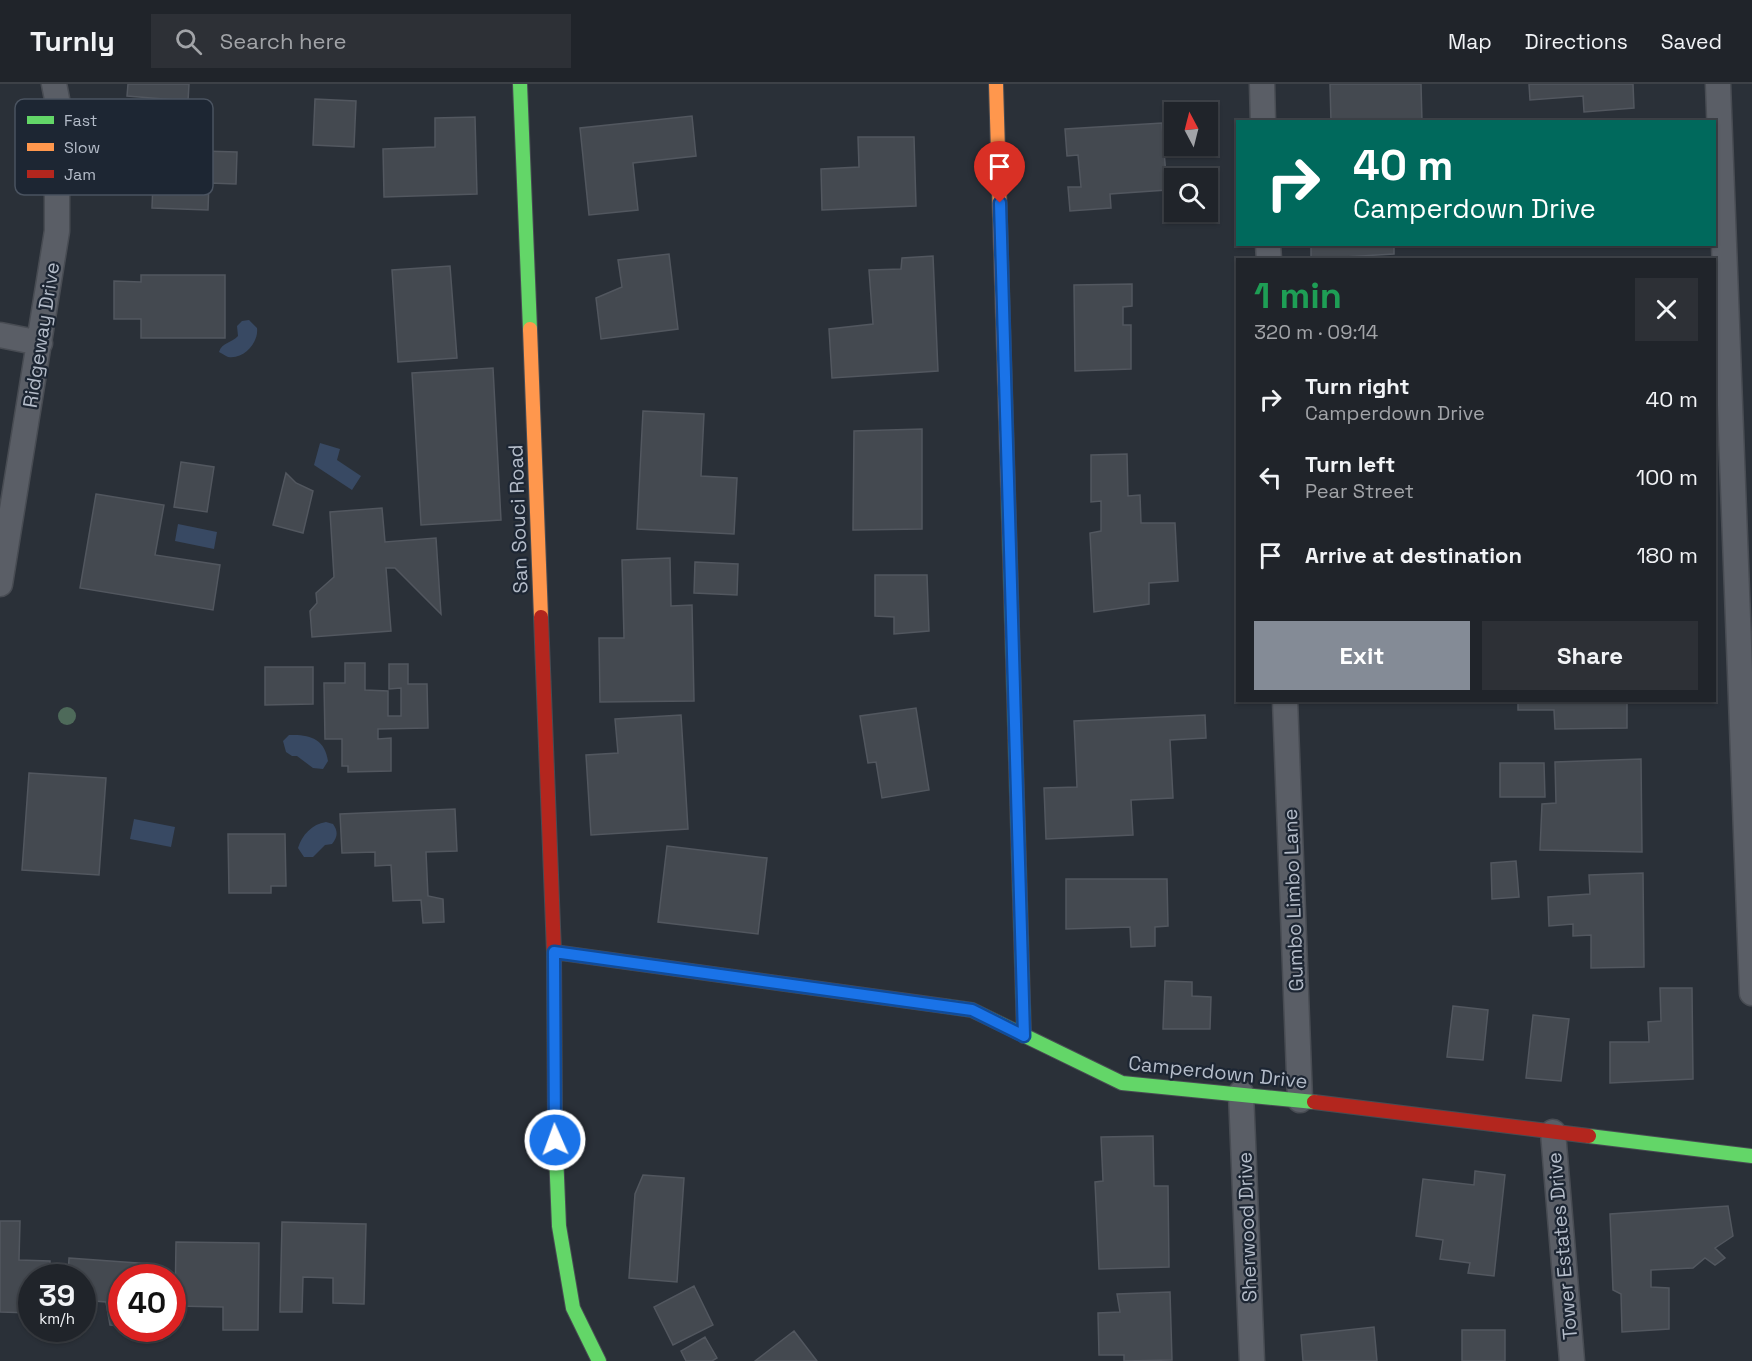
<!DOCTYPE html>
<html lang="en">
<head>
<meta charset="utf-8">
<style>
	:root { --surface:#20242a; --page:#2d3036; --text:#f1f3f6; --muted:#a2a4a8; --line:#3d4147; --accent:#848b96 }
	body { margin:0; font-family:"Space Grotesk",sans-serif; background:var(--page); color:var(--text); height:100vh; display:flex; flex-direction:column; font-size:22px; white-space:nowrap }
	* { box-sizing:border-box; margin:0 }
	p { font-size:20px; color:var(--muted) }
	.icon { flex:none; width:33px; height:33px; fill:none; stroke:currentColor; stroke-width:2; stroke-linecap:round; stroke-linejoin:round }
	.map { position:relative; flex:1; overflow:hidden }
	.sheet { position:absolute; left:1236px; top:174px; width:480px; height:444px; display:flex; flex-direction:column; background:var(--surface); border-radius:0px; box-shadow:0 2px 4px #0004,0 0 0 2px var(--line) }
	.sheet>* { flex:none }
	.guide { position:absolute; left:1236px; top:36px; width:480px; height:126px; border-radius:0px; box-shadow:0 2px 4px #0004,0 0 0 2px var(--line); background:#00695c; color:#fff; overflow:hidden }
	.needle { width:39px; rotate:353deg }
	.tools { position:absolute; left:1164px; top:18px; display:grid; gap:12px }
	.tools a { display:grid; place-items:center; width:54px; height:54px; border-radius:0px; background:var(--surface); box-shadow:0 2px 4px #0004,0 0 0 2px var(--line); font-size:30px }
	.speed { position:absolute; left:18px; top:1180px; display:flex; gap:12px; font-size:30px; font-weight:700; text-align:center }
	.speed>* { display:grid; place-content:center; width:78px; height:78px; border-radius:50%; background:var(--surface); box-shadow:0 2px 4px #0004,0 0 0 2px var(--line); line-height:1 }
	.speed small { font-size:15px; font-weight:400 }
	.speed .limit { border:9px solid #d22; background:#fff; color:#111 }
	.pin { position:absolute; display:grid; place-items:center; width:51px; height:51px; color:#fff; margin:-62px -26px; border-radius:50% 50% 50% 0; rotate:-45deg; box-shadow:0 0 6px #0007 }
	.pin .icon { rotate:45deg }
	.me { position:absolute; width:66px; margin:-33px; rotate:358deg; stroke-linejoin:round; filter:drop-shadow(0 0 4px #0008) }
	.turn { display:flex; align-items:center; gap:21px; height:126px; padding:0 18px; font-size:27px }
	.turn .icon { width:78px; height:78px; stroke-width:2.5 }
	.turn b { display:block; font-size:42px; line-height:51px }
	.round { display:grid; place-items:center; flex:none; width:63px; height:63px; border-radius:0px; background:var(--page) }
	.headline { display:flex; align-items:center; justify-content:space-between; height:102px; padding:0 18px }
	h1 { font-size:36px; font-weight:700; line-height:45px; color:#1e9e55 }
	.button { display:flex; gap:12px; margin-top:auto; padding:12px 18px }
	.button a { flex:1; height:69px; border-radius:0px; background:var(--accent); color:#fff; font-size:24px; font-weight:700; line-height:69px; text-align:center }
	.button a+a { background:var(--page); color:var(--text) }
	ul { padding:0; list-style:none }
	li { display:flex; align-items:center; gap:18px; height:78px; padding:0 18px }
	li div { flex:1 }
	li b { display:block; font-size:22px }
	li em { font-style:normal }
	header { display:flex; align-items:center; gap:36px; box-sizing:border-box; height:84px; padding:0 30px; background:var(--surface); border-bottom:2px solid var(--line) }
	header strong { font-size:28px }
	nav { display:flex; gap:33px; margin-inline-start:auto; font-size:21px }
	.search { width:420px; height:54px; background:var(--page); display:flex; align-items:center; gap:15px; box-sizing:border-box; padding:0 21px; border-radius:0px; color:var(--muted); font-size:22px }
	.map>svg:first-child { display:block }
	.water { fill:#384963 }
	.building { fill:#444950; stroke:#52575f; stroke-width:1.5 }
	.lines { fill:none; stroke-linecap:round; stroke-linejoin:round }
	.street-casing { stroke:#484c53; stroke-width:27 }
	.fast-casing { stroke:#484c53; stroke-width:16 }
	.slow-casing { stroke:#484c53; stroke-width:16 }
	.jam-casing { stroke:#484c53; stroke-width:16 }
	.street { stroke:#5a5e66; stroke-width:24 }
	.fast { stroke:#63d668; stroke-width:14 }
	.slow { stroke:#ff974d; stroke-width:14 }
	.jam { stroke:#b3261e; stroke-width:14 }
	.tree { fill:#4e6a5a }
	.route-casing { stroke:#114b97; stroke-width:15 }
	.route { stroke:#1a73e8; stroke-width:10 }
	.labels { text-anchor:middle; stroke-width:4.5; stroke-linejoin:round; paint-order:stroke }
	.street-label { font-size:20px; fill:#b4bcc9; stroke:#1d2633 }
	.key { fill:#1d2633; stroke:#4a5360; stroke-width:1.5 }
	.key-label { font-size:16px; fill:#b4bcc9 }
</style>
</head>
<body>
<header>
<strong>Turnly</strong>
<div class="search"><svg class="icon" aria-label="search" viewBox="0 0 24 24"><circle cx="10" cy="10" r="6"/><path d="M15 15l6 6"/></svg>Search here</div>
<nav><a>Map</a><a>Directions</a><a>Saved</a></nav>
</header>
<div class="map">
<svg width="1752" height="1277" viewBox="0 0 1752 1277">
	<rect width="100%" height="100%" fill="#2a3038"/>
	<path class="water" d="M249,236L257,244C259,258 244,276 228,273C226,272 221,269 219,268C222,258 232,259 238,252L237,242L242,237Z
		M320,359L340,365L337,376L361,392L352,406L314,381Z
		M178,440L217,448L214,465L175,457Z
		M289,651C310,650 325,655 328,677L323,685L313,684L297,672H292L286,668L283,657Z
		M134,735L175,743L171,763L130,755Z
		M326,738L333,740C338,747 338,753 332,760L325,761L313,773H304L298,764C302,751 312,740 326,738Z"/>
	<path class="building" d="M128,0H189L188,17L127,12Z
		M1330,0H1421L1422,38H1331Z
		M1529,0H1633L1634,24L1584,28L1583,12L1530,16Z
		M315,15L356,17L354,63L313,61Z
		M692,32L696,72L633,79L638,126L589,131L580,44Z
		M475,33L477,110L384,113L383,65L435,63V34Z
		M1162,39L1167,106L1110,110L1111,124L1070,127L1068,103H1081L1078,71L1067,72L1065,45Z
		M858,53H914L916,122L822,126L821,85L859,83Z
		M133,65L237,68L236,100L209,99L208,126L152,124L153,97L132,96Z
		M1311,160H1394V170L1311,175Z
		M669,170L678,245L601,255L596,214L622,203L618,176Z
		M933,172L938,287L832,294L829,245L873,240L869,186L901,185L902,174Z
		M450,182L457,274L398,278L392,186Z
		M141,191H225V254H141V235H114V197L141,198Z
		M1132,200V222L1123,223V241H1131V285L1075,287L1074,201Z
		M493,284L501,436L421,441L412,289Z
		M643,327L704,330L701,392L737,394L734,450L637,445Z
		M922,345V445L853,446L854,347Z
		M1127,370L1128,412L1140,411L1141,439H1175L1178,497L1149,499V520L1094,528L1090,449L1101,447V417L1091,418V371Z
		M181,378L214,383L207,428L174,423Z
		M286,389L296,399L313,407L303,449L273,441Z
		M96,410L164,421L155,471L220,481L213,526L80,504Z
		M382,424L385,458L436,454L441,530L395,484H386L391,547L312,553L310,527L317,519L316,509L334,493L330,428Z
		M670,474L671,522L692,521L694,617L600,618L599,554H624L622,476Z
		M695,478L738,480L737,511L694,509Z
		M875,491H927L929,547L894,550V533L875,532Z
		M345,579H365V606L388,607V632H401V604L389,605V580H408V600H427L428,644L378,645V655L391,654V687L348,688V682H342V655H325L324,599H345Z
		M265,583H313V620L265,621Z
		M1518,616H1627V644L1555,645L1554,626H1518Z
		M916,624L929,706L882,714L876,678L868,679L860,632Z
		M681,631L688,745L591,751L586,671L618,669L615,635Z
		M1205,631L1206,654L1170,656L1173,714L1131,716L1133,751L1046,755L1044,704L1077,703L1074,637Z
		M1641,675L1642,768L1540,766L1542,720L1556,719L1555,678Z
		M1500,679H1544L1545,713H1500Z
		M29,689L106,694L99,791L22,786Z
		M455,725L457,767L426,768L428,812L443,815L444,838L423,839L421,816L393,817L391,781L375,782V768L342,769L340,730Z
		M228,750H285L286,802H271V809H229Z
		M667,762L767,774L758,850L658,838Z
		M1516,777L1519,813L1492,815L1491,779Z
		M1643,789L1644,883L1591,884V851L1573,852V840L1549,842L1548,813L1590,810L1589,791Z
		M1066,795H1167L1168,842L1155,843V862L1131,863L1130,843L1066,845Z
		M1165,897L1192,898V912L1211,913L1210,945H1163Z
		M1660,904H1692L1693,995L1610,999V958H1649L1648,938L1661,937Z
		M1453,922L1488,926L1483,976L1447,973Z
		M1533,931L1569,935L1561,997L1526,994Z
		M1153,1052L1154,1102H1168L1169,1183L1099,1185L1095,1098L1103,1097L1101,1053Z
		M1475,1087L1505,1091L1494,1192L1468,1189L1470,1179L1440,1175L1443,1156L1416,1152L1423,1095L1474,1101Z
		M643,1091L684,1094L677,1198L629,1194L635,1110Z
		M1728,1122L1733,1152L1715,1164L1725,1174L1715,1181L1705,1174L1693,1184L1651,1186V1203L1669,1204V1245L1622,1248L1621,1210L1613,1206L1610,1130Z
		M0,1137H20L19,1176L50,1177V1194H32V1229L0,1228Z
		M282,1138L366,1140L364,1220L333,1219V1194L303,1193L302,1228H280Z
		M176,1158L259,1159L258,1246H223V1223L175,1222Z
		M69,1174L151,1180L150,1194H122V1242L110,1241L106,1218L82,1216V1194H68Z
		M694,1202L713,1241L673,1261L654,1223Z
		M1170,1208L1172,1276L1124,1277V1271H1099L1098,1229L1120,1228L1117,1210Z
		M1374,1243L1377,1277H1303L1301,1251Z
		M1462,1246H1505V1277H1462Z
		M794,1247L817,1277H755Z
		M705,1253L717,1274L712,1277H686L681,1267Z"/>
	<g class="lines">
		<defs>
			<path id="street" d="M1262,0L1263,38
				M1718,0L1752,909
				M1268,160L1269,176
				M0,251L40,259
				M0,500L57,147V15L54,0
				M1285,616L1300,1016
				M1241,1009L1252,1277
				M1553,1048L1572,1277"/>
			<path id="fast" d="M520,0L530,245
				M1008,405L1024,952
				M944,922L972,926L1122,999L1314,1018
				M555,1045L559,1142L573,1224L599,1277
				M1589,1052L1752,1072"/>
			<path id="slow" d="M996,0L1008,405
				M530,245L541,533"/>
			<path id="jam" d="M541,533L554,868L555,1045
				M554,868L944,922
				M1314,1018L1589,1052"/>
		</defs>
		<use href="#street" class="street-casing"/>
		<use href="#fast" class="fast-casing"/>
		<use href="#slow" class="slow-casing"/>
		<use href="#jam" class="jam-casing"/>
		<use href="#street" class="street"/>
		<use href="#fast" class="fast"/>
		<use href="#slow" class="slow"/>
		<use href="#jam" class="jam"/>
	</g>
	<circle class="tree" cx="67" cy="632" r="9"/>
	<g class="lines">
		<defs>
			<path id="route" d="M555,1056L554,868L972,926L1024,952L1000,119"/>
		</defs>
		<use href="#route" class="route-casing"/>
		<use href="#route" class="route"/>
	</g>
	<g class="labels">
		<g class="street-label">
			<text transform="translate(41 251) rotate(-81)" y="7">Ridgeway Drive</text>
			<text transform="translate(518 435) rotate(-92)" y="7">San Souci Road</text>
			<text transform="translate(1293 816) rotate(-92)" y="7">Gumbo Limbo Lane</text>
			<text transform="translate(1218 988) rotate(6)" y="7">Camperdown Drive</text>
			<text transform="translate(1247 1143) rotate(-92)" y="7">Sherwood Drive</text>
			<text transform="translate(1562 1162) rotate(-95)" y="7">Tower Estates Drive</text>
		</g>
	</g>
	<rect x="15" y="15" width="198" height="96" rx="9" class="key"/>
	<rect x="27" y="32" width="27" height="8" fill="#63d668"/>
	<rect x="27" y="59" width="27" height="8" fill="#ff974d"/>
	<rect x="27" y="86" width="27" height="8" fill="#b3261e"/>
	<g class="key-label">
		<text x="64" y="42">Fast</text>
		<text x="64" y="69">Slow</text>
		<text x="64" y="96">Jam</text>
	</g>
</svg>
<div class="tools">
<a><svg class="needle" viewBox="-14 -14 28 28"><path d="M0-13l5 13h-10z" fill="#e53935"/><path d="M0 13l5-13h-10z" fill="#a2a4a8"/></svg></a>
<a><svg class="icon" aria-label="search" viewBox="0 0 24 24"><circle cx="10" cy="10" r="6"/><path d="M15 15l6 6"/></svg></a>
</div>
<div class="speed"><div>39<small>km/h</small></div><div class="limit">40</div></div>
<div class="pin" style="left:1000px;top:119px;background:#d93025"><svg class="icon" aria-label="arrive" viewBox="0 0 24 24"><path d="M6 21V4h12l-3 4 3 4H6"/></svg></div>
<svg class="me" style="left:555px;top:1056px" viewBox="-20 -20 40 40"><circle r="17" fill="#1a73e8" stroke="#fff" stroke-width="3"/><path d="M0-11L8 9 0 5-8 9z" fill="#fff"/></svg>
<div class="guide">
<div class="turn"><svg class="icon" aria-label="right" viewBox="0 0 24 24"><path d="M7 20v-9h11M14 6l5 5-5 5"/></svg><div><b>40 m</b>Camperdown Drive</div></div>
</div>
<section class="sheet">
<div class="headline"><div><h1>1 min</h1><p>320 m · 09:14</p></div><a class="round"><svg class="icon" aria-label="close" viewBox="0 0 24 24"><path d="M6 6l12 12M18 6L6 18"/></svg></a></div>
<ul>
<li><svg class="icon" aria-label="right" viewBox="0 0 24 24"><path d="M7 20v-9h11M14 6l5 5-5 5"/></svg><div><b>Turn right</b><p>Camperdown Drive</p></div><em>40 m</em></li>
<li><svg class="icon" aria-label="left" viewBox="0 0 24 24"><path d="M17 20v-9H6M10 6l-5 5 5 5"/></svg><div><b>Turn left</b><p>Pear Street</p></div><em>100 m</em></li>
<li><svg class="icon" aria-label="arrive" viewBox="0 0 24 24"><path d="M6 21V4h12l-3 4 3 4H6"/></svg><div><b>Arrive at destination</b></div><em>180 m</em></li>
</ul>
<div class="button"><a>Exit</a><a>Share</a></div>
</section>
</div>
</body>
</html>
